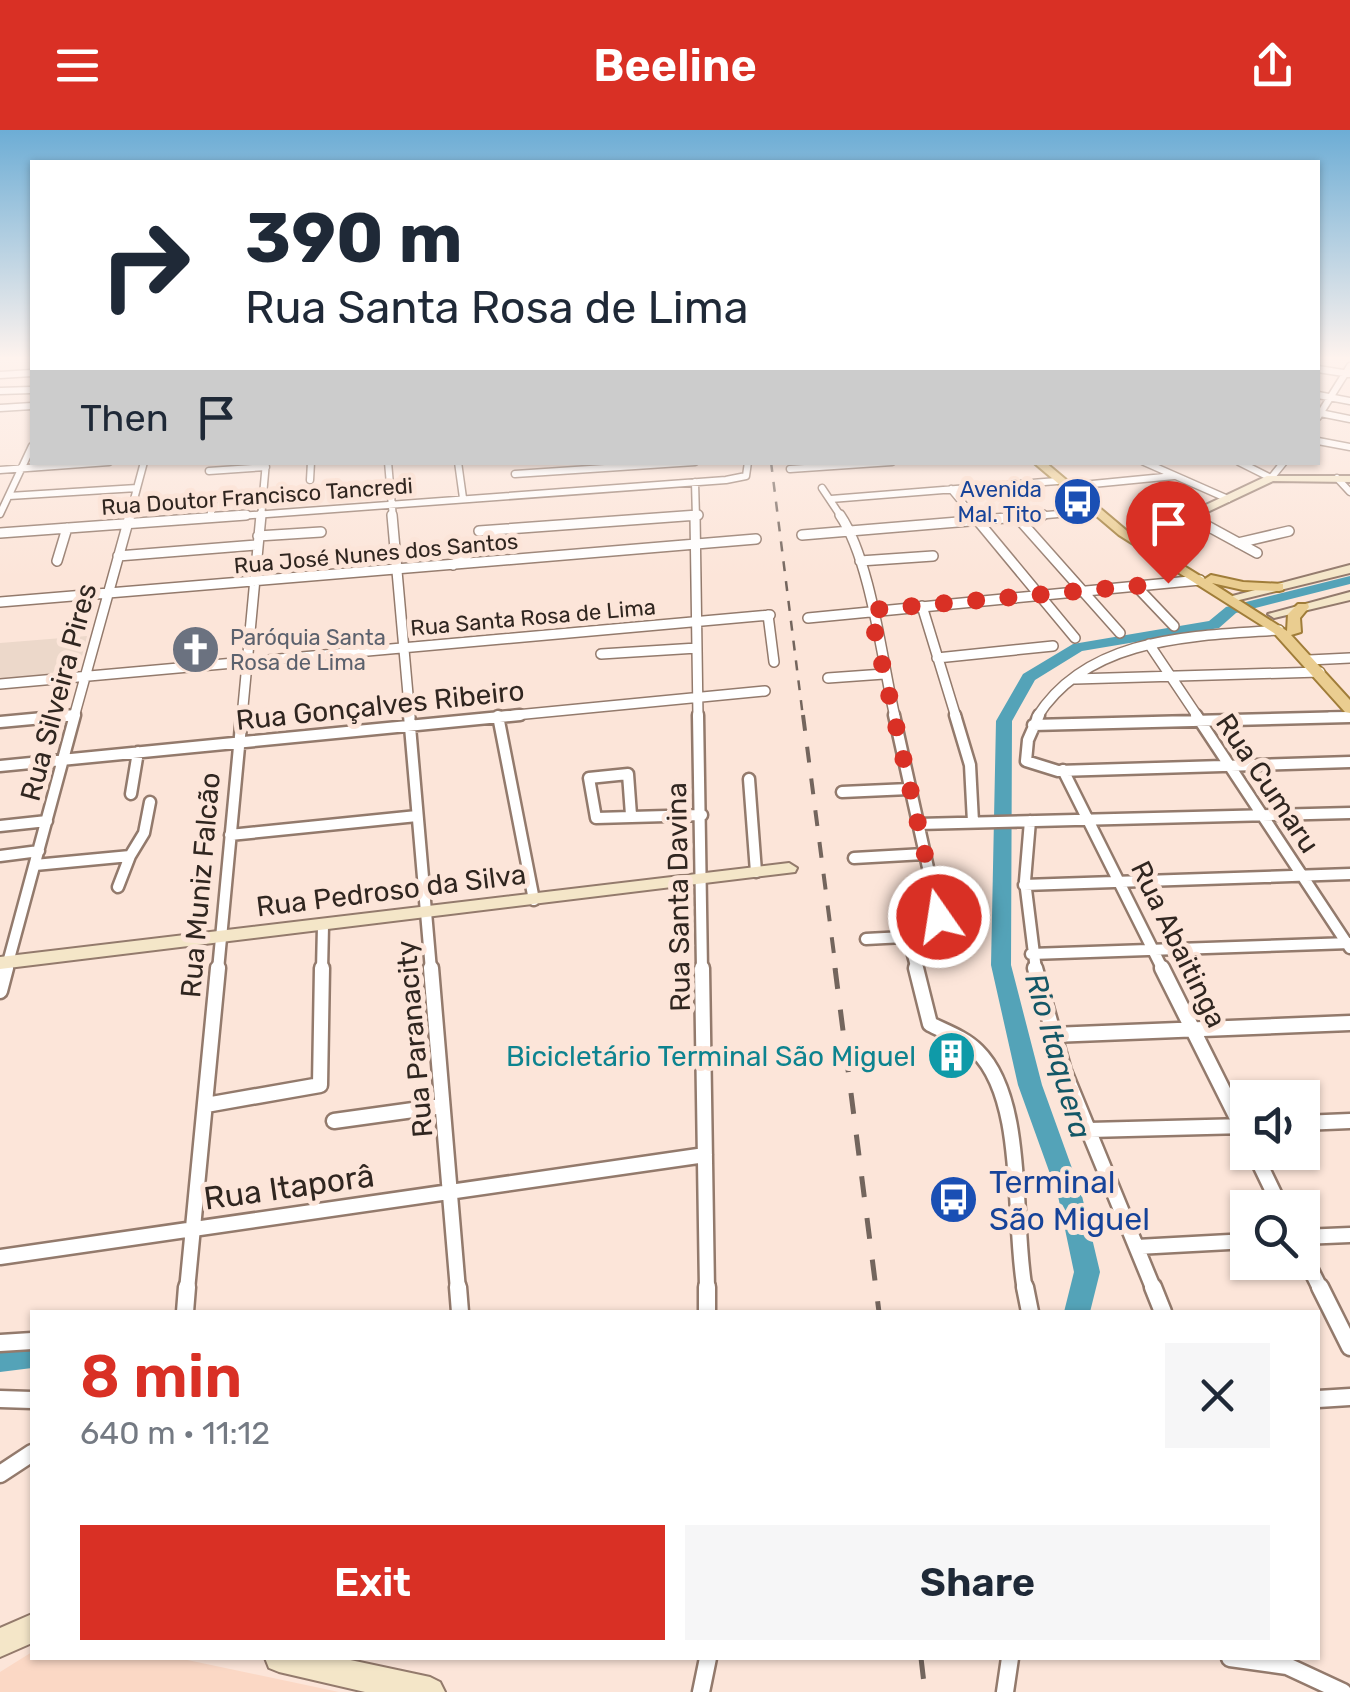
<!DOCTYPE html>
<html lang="en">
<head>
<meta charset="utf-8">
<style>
	:root { --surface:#fff; --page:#f6f6f7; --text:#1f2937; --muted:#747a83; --accent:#d93025 }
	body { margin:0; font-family:Rubik,sans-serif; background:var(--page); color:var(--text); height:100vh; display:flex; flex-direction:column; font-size:38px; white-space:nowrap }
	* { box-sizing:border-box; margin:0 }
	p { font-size:32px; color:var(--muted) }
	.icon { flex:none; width:55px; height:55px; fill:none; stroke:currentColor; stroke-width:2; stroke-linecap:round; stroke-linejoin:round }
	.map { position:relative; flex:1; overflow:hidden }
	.panel { position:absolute; left:30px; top:1180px; width:1290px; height:350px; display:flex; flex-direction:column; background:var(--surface); border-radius:0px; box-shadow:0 2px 8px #0004 }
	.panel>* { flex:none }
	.banner { position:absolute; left:30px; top:30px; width:1290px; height:305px; border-radius:0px; box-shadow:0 2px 8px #0004; background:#fff; color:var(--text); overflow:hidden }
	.fabs { position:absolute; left:1230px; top:950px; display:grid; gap:20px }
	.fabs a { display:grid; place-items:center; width:90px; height:90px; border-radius:0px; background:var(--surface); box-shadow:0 2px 8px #0004; font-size:50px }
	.pin { position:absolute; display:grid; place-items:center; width:85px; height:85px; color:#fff; margin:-102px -42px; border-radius:50% 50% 50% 0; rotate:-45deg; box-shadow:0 0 10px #0007 }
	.pin .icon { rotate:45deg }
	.me { position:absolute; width:110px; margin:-55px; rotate:347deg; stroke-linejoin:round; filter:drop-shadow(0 0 8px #0008) }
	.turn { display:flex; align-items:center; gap:35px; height:210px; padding:0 50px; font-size:45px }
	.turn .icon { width:130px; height:130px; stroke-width:2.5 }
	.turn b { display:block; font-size:70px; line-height:85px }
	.then { display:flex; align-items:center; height:95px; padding:0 50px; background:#0003; gap:20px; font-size:38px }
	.round { display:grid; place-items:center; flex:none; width:105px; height:105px; border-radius:0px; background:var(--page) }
	.head { display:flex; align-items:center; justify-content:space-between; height:170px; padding:0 50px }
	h1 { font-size:60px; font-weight:600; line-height:75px; color:var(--accent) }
	.cta { display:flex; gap:20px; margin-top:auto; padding:20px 50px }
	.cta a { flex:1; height:115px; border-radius:0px; background:var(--accent); color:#fff; font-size:40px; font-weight:600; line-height:115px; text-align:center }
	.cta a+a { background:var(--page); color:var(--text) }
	header { display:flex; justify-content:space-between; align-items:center; height:130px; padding:0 50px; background:var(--accent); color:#fff; font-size:45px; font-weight:600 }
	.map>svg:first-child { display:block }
	.built { fill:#fbd8c5 }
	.education { fill:#ecd8ca }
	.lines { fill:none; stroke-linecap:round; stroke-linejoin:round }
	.river { fill:#54a3b8; fill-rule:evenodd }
	.street-far4-casing { stroke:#937a6c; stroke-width:9 }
	.street-far3-casing { stroke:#937a6c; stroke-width:12 }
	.street-far2-casing { stroke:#937a6c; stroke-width:15 }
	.street-far1-casing { stroke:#937a6c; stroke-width:19 }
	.street-casing { stroke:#937a6c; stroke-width:21 }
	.secondary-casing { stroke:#937a6c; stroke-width:4 }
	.primary-casing { stroke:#a07d39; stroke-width:4 }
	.street-far4 { stroke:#fff; stroke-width:6 }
	.street-far3 { stroke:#fff; stroke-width:9 }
	.street-far2 { stroke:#fff; stroke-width:10 }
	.street-far1 { stroke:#fff; stroke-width:14 }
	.street { stroke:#fff; stroke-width:16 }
	.secondary { fill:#f4e6c8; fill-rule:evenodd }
	.primary { fill:#eacd90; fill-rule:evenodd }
	.rail-far2 { stroke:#73655d; stroke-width:2.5; stroke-dasharray:10 10; stroke-linecap:butt }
	.rail-far1 { stroke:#73655d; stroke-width:4; stroke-dasharray:16 16; stroke-linecap:butt }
	.rail { stroke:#73655d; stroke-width:5; stroke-dasharray:21 21; stroke-linecap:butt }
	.route { stroke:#d93025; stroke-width:18; stroke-dasharray:0 32.4 }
	.labels { text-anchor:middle; stroke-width:10; stroke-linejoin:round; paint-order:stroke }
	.far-transit-label { font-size:22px; fill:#164399; stroke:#fce5d9; text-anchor:end }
	.far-street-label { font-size:22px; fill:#302620; stroke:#fce5d9 }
	.far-worship-label { font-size:22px; fill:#5b616d; stroke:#fce5d9; text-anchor:start }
	.street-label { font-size:28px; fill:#302620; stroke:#fce5d9 }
	.culture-label { font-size:28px; fill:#0d838f; stroke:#fce5d9; text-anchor:end }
	.water-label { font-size:30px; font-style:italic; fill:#145766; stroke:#fce5d9 }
	.near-transit-label { font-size:32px; fill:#164399; stroke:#fce5d9; text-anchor:start }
	.near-street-label { font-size:32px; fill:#302620; stroke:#fce5d9 }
</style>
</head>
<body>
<header><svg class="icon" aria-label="menu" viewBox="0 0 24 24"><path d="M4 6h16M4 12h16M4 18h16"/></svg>Beeline<svg class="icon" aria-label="share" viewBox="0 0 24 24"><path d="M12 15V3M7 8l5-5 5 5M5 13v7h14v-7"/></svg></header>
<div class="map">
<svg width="1350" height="1562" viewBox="0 0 1350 1562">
	<rect width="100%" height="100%" fill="#fce5d9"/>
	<path class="built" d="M32,1522V1528H178L339,1562H0V1542Z"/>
	<path class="education" d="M87,506L78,542L0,549V513Z"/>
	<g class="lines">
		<path class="river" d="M1350,446V454L1236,483L1219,498L1082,521L1035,550L1012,591L1011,835L1042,955L1082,1066L1100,1142L1090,1182H1064L1074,1142L1058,1066L1018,955L991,835L996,591L1023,544L1073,514L1209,491L1226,477Z
			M32,1214V1238L0,1242V1218Z"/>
		<defs>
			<path id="street-far4" d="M1318,239L1350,244
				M0,245L32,243
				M0,261L31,260
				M1318,265L1350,271
				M0,278L32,276
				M1320,283L1350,289
				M1318,287L1350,236
				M1318,311L1350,317
				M388,332L393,388
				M458,332L463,368
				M1144,332L1228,369
				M1239,332L1271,348L1284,332
				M790,339L892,332
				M0,340L109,332
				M209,341L266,337
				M515,344L695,332
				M1337,348L1350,362
				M310,350L311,332
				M695,352L696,388
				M1072,356L1174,346
				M822,358L842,388
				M951,359L975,388
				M9,366L137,358
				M831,369L1057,351
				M0,384L32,316
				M129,388L144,332
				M210,388L213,371
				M212,388L726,350L746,346L748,332
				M261,388L266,332
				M663,388L698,385
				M1013,388L1092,381"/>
			<path id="street-far3" d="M392,385L410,587
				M695,385L698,587
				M840,385C871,431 882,531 895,587
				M973,385L1075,508
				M1017,387L1120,503
				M1191,387L1257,423
				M479,401L698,385
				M0,403L246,385
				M802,405L1043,385
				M258,406L321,402
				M1238,413L1289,401
				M118,426L257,415
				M57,431L67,398
				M860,431L933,426
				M453,435L499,402
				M1136,456L1174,496
				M0,472L756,409
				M922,476L956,587
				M768,485L774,532
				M808,488L1200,450
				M1149,514L1198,587
				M601,524L697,518
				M937,528L1053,516
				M1309,530L1350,528
				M828,548L884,544
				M1075,549L1320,542
				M0,554L770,485
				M48,587L75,585
				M74,587L130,385
				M242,587L261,385
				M495,587L765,561
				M1037,587C1088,506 1194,506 1279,500
				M1330,587H1350"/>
			<path id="street-far2" d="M409,585L431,840
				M698,585L702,840
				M894,585L939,787L938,796L912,821L917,840
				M955,585L970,635L973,692
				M1039,585L1028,610L1026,631L1058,641L1350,632
				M1196,585L1350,818
				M498,586L534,770
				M0,592L75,585
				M1033,595L1350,587
				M0,636L520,585
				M1063,640L1163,840
				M749,649L756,742
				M842,662L909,659
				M131,664L138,622
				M631,685L628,644L589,648L596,688L702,685
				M1030,691L1025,751L1036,840
				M918,694L1350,683
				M0,696L47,691
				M230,705L417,686
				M0,726L39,721
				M854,728L924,724
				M35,735L130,726L144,703L150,672
				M1024,755L1350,744
				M118,757L130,726
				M866,809L923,806
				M1031,824L1350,813
				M6,840L75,585
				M218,840L242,585
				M322,840L323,796"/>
			<path id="street-far1" d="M431,838L458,1160
				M702,838L707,1160
				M916,838L930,894C946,902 964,908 977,921C1027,970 1012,1094 1025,1160
				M1035,838L1064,941L1154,1160
				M1162,838L1248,1010
				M0,861L6,838
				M1052,905L1350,893
				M206,975L320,955L322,838
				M334,991L442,976
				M1302,993L1350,991
				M1089,1000L1245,996
				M1254,1022L1281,1078
				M1302,1107L1350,1105
				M1137,1117L1248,1111
				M1302,1122L1321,1160
				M0,1127L705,1025
				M187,1160L218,838"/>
			<path id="street" d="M458,1157L460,1182
				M707,1157V1182
				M1025,1157L1030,1182
				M1153,1157L1163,1182
				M1320,1157L1350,1217
				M185,1182L187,1157
				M0,1213L32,1211
				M0,1269L32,1270
				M1318,1269L1350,1267
				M0,1344L32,1323
				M1230,1528L1287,1536L1343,1562
				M701,1562L708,1528
				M1005,1562L1010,1528"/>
			<path id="secondary" d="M1267,346H1350V352L1273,351L1146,411L1136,408Z
				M1350,435V443L1231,472L1225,468Z
				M1350,462V470L1274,488L1268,484Z
				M789,733L797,738L795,742L0,839V827Z
				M32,1484V1513L0,1527V1498Z
				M265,1528H341L430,1547L440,1552L445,1562H365L279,1542L269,1538Z"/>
			<path id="primary" d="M1033,332H1045L1127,401L1205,449L1211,445L1243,452L1283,454V460L1279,461L1243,460L1212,453L1287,501L1288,484L1298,474H1308L1309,477L1300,488L1301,502L1291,505L1350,570V583L1345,582L1274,503L1119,405Z"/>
		</defs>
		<use href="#street-far4" class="street-far4-casing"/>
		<use href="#street-far3" class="street-far3-casing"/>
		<use href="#street-far2" class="street-far2-casing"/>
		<use href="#street-far1" class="street-far1-casing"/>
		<use href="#street" class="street-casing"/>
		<use href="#secondary" class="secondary-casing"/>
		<use href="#primary" class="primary-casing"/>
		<use href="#street-far4" class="street-far4"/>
		<use href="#street-far3" class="street-far3"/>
		<use href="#street-far2" class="street-far2"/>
		<use href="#street-far1" class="street-far1"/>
		<use href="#street" class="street"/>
		<use href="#secondary" class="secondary"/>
		<use href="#primary" class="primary"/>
		<path class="rail-far2" d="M771,332L803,587"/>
		<path class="rail-far1" d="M803,585L836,840"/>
		<path class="rail" d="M835,838L879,1182
			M921,1528L925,1562"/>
	</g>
	<linearGradient id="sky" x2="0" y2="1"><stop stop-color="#6dadd5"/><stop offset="0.51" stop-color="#fef3ee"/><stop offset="1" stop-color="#fef3ee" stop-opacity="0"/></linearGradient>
	<rect width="1350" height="447" fill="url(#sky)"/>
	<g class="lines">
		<path class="route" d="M939,787L870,480L1168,453"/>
	</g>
	<defs>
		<symbol id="bus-disc" viewBox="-11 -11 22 22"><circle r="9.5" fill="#1a4fb4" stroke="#fce5d9"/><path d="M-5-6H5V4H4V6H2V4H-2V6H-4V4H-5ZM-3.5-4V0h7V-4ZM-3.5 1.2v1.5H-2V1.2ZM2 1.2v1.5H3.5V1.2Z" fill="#fff"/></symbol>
		<symbol id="church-disc" viewBox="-11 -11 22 22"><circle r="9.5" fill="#6b7280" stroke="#fce5d9"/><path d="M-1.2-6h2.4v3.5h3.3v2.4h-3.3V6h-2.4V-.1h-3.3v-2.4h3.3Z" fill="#fff"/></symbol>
		<symbol id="building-disc" viewBox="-11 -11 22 22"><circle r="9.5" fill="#0f9aa8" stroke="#fce5d9"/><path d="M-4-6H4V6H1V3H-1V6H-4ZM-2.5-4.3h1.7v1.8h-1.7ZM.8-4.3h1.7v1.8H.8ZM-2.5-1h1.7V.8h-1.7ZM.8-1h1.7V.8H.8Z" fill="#fff"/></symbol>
	</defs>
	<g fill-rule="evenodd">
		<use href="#bus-disc" x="1050" y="344" width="55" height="55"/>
		<use href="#church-disc" x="168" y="492" width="55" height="55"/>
		<use href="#building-disc" x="924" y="898" width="55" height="55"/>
		<use href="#bus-disc" x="926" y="1042" width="55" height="55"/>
	</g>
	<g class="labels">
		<g class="far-transit-label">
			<text x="1042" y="367">Avenida<tspan x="1042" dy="25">Mal. Tito</tspan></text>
		</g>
		<g class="far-street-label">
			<text transform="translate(257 366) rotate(-4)" y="8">Rua Doutor Francisco Tancredi</text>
			<text transform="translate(376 423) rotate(-5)" y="8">Rua José Nunes dos Santos</text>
			<text transform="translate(533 487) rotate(-5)" y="8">Rua Santa Rosa de Lima</text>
		</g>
		<g class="far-worship-label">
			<text x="230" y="515">Paróquia Santa<tspan x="230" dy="25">Rosa de Lima</tspan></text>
		</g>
		<g class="street-label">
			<text transform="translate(58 562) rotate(-75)" y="10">Rua Silveira Pires</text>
			<text transform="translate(380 575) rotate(-6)" y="10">Rua Gonçalves Ribeiro</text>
			<text transform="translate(1268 653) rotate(56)" y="10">Rua Cumaru</text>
			<text transform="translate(200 755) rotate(-85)" y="10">Rua Muniz Falcão</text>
			<text transform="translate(391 760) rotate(-7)" y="10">Rua Pedroso da Silva</text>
			<text transform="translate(678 767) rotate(-91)" y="10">Rua Santa Davina</text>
			<text transform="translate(1179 814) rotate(64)" y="10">Rua Abaitinga</text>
			<text transform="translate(414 909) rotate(-95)" y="10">Rua Paranacity</text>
		</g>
		<g class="culture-label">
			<text x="916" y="936">Bicicletário Terminal São Miguel</text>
		</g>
		<g class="water-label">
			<text transform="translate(1058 926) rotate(74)" y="10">Rio Itaquera</text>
		</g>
		<g class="near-transit-label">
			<text x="989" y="1063">Terminal<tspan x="989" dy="37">São Miguel</tspan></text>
		</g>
		<g class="near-street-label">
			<text transform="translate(289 1057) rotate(-8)" y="11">Rua Itaporâ</text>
		</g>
	</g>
</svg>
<div class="fabs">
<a><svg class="icon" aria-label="sound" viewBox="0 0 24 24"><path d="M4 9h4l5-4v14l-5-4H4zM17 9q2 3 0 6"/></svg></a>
<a><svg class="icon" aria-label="search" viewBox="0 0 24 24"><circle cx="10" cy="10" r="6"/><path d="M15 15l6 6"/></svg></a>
</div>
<div class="pin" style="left:1168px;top:453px;background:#d93025"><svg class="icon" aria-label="arrive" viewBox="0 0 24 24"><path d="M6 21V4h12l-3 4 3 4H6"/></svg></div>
<svg class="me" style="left:939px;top:787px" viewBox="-20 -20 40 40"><circle r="17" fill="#d93025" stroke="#fff" stroke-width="3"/><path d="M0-11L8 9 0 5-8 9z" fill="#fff"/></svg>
<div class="banner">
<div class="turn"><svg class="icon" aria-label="right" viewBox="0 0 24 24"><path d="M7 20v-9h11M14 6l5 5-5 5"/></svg><div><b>390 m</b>Rua Santa Rosa de Lima</div></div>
<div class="then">Then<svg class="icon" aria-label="arrive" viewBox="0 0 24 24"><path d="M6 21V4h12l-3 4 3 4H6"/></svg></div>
</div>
<section class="panel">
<div class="head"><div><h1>8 min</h1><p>640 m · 11:12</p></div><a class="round"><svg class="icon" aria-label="close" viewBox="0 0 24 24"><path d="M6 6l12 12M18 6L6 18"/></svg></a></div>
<div class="cta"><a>Exit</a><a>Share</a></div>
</section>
</div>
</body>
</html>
